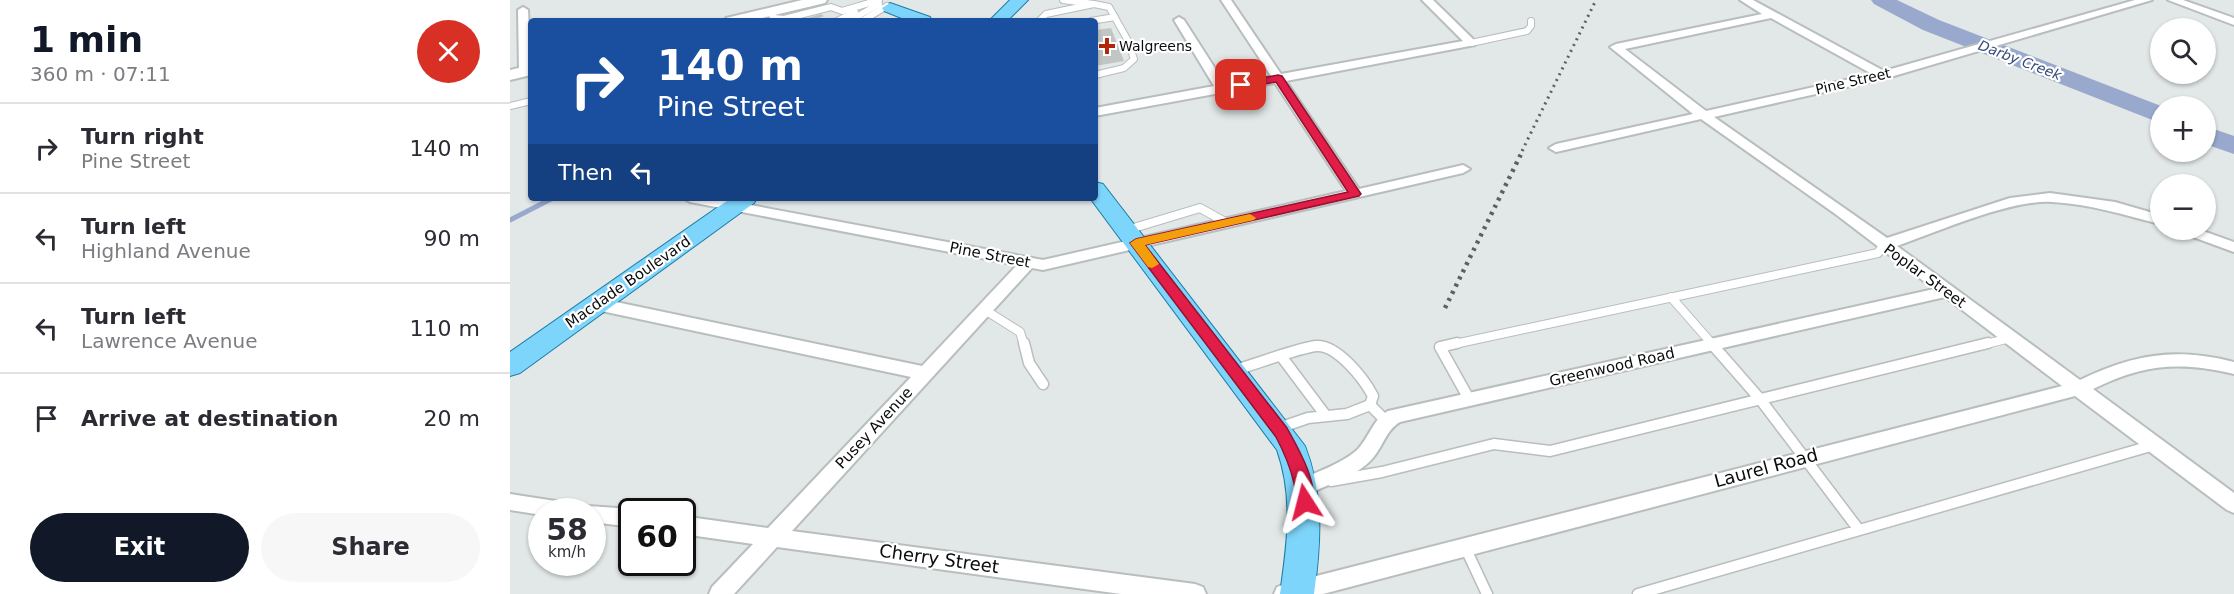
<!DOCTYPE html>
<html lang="en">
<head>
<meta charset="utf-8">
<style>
	:root { --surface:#fff; --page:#f7f7f7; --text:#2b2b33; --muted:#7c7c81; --line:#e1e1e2; --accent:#111827 }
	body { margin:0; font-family:"DejaVu Sans",sans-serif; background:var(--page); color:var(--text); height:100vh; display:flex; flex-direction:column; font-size:22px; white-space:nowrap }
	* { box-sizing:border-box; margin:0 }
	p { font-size:20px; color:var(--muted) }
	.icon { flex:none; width:33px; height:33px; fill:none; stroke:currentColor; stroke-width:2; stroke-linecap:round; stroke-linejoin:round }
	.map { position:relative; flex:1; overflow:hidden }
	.drawer { display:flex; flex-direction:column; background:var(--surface); width:510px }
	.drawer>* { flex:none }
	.guide { position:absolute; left:18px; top:18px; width:570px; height:183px; border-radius:6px; box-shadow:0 2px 4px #0004; background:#1a4fa0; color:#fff; overflow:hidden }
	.buttons { position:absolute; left:1640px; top:18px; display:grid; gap:12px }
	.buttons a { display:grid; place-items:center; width:66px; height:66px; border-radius:50%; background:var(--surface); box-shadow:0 2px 4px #0004; font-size:30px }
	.speed { position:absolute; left:18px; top:498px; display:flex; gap:12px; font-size:30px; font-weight:700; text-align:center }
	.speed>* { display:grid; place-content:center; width:78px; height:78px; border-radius:50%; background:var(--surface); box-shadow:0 2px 4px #0004; line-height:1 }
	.speed small { font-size:15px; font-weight:400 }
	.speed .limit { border:3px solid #111; border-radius:9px; background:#fff; color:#111 }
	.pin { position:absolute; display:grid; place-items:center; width:51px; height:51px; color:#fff; margin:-26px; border-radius:12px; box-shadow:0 3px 9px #0006 }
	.me { position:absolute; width:66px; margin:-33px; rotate:351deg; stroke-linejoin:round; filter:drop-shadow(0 0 4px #0008) }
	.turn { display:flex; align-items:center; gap:21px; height:126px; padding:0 30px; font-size:27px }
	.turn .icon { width:78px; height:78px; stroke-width:2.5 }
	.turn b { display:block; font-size:42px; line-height:51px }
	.then { display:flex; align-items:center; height:57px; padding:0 30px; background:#0003; gap:12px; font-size:22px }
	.round { display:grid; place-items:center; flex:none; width:63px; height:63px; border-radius:32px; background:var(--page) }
	.headline { display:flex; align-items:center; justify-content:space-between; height:102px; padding:0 30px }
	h1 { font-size:36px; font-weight:700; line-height:45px; color:var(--accent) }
	.cta { display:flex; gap:12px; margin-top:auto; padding:12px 30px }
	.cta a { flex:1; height:69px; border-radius:36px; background:var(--accent); color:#fff; font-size:24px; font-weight:700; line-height:69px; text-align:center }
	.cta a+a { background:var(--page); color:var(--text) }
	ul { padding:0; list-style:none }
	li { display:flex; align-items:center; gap:18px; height:90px; padding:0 30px; border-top:2px solid var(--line) }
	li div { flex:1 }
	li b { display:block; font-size:22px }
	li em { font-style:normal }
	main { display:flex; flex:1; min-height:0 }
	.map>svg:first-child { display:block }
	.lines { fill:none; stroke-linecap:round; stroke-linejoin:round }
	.stream { stroke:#99a8cd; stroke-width:5 }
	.river { fill:#99a8cd; fill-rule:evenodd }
	.building { fill:#c1c6c4 }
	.service-far2-casing { stroke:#b8bdbd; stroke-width:8 }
	.service-far1-casing { stroke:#b8bdbd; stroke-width:10 }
	.service-casing { stroke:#b8bdbd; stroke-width:13 }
	.minor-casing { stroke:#b8bdbd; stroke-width:4 }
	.secondary-casing { stroke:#b8bdbd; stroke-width:4 }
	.primary-casing { stroke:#1d7ca6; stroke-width:2 }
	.service-far2 { stroke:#fff; stroke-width:6 }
	.service-far1 { stroke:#fff; stroke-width:8 }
	.service { stroke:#fff; stroke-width:10 }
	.minor { fill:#fff; fill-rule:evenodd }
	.secondary { fill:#fff; fill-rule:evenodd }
	.primary { fill:#7dd5fb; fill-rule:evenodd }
	.rail-far1 { stroke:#5d6060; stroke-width:3; stroke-dasharray:2 4.5; stroke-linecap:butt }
	.rail { stroke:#5d6060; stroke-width:4.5; stroke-dasharray:3 5; stroke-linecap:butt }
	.route { fill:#e11d48; stroke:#92132f; stroke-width:1.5 }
	.slow { fill:#f59e0b }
	.poi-dot { fill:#b32609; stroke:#fff; stroke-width:2 }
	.labels { text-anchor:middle; stroke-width:4.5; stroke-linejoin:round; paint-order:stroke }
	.far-poi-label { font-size:14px; fill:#0a0c0c; stroke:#fff; text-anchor:start }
	.far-water-label { font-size:14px; font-style:italic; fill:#3a4c7e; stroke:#fff }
	.far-street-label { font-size:14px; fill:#0a0c0c; stroke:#fff }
	.street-label { font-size:15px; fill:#0a0c0c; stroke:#fff }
	.near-street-label { font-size:18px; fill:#0a0c0c; stroke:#fff }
</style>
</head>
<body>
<main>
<section class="drawer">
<div class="headline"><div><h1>1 min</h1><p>360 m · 07:11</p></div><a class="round" style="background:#d93025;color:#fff"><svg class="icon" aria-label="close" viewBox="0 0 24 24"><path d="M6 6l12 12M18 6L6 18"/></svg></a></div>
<ul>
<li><svg class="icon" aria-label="right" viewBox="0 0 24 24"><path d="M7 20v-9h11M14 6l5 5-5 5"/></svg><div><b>Turn right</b><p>Pine Street</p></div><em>140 m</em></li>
<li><svg class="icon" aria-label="left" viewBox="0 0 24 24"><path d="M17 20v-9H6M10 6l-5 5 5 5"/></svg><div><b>Turn left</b><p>Highland Avenue</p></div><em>90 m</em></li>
<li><svg class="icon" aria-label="left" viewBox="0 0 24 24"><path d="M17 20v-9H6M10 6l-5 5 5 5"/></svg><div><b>Turn left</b><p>Lawrence Avenue</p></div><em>110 m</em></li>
<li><svg class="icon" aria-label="arrive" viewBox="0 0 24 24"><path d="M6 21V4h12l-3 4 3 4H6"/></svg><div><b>Arrive at destination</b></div><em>20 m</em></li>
</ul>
<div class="cta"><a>Exit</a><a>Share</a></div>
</section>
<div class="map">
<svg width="1724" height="594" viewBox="0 0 1724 594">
	<rect width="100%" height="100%" fill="#e2e7e7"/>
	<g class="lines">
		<path class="stream" d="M0,220L43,198"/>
		<path class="river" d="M1361,0H1387L1429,20L1651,106L1650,123L1413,30L1364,4Z
			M1695,126L1724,136V154L1695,144Z"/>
	</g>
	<path class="building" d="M311,14L314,16L309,18L312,21H288Z
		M601,28L614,61L585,66V30Z"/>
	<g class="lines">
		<defs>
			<path id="service-far2" d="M584,4L599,7L617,39L624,59L614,68L585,75
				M260,12L264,18L274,19L321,7L332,11L369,0
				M341,20L369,4
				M327,21L345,12
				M352,21L377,6
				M529,21L536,14L584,4L553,0
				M581,21L605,17
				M961,43L1017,31L1021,26V21
				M0,106L21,101"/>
			<path id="service-far1" d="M617,230L690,208L717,223
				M1161,297L1203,345
				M475,310L510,332L514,345
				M940,345L1368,253L1373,245
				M1472,345L1500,338"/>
			<path id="service" d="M514,343L519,363L533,384
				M947,343L930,347L959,399
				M1201,343L1250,399L1349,530
				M771,356L816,416
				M725,370C747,364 784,349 806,346C827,344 854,379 863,396L860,405
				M769,428L798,418L837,414L860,405L876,421
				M821,481L872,472L984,444L1040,451L1478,343
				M955,547L977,594
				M1128,594L1644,445"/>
			<path id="minor" d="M711,0H721L771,74L953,41L912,0H923L965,41V45L776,81L849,189L953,165L960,169L953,173L533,270L522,268L282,531L685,584L693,587L696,594H611L267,547L224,594H199L202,587L243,544L172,534V516L258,528L401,377L87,310L81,308L79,304L81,300L87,298L412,366L507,265L180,202L173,198H203L533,260L836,191L765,83L585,116V108L704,86L664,20L669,17L674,20L715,84L761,76Z
				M1230,0H1243L1374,71L1625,0H1642L1377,78L1204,117L1377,238L1500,198L1540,193L1605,202L1650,215V224C1613,215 1581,204 1542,202C1502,199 1427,232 1387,246L1570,380C1623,354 1666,347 1724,362V374C1670,361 1633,364 1583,389L1724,493V513L1717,510L1565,396L813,594H764L767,587L775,584L1552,386L1435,297L890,422C876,430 873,447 862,459C847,476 821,483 801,493L794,495L787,493L784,487L787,481C806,472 829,465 846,451C859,439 862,420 878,411L1424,289L1324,213L1191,119L1046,152L1039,148L1046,144L1183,114L1100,47L1106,44L1252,14ZM1261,18L1362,74L1196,111L1115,49Z
				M1658,0H1673L1724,18V25Z
				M13,7L18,10L21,71L15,75L9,71L8,10Z
				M1669,230H1690L1724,242V252L1672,233Z
				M0,494L78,506L122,509L128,512H122V527L82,522V512H32V515L0,510Z"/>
			<path id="secondary" d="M292,0H317L315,3L240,21H214L216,18Z
				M21,65V75L0,80V70Z"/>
			<path id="primary" d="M500,0H518L497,21H479Z
				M380,3L420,17L422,21H399L374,11L372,8Z
				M585,182L593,184L795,446C814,495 811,542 804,594H770C777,545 784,498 767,450L580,198H585Z
				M221,198H247L244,203L10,373L0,376V352Z"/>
		</defs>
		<use href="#service-far2" class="service-far2-casing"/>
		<use href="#service-far1" class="service-far1-casing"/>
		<use href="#service" class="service-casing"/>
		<use href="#minor" class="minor-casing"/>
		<use href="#secondary" class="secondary-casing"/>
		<use href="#primary" class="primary-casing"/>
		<use href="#service-far2" class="service-far2"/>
		<use href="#service-far1" class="service-far1"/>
		<use href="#service" class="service"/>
		<use href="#minor" class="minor"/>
		<use href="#secondary" class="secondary"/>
		<use href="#primary" class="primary"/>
		<path class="rail-far1" d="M1012,151L1086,0"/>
		<path class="rail" d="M935,308L1013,150"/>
	</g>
	<path class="route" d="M768,75L772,76L851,194L849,196L635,245L777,428C787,446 811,487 801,507L795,510L789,507C785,500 786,491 784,483C780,466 774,452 766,437L620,243L626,239L838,192L766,82L731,88L726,85L731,82Z"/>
	<path class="slow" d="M740,214L746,218L744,220L635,245L649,264L642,268L638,267L620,243L626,239Z"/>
	<path class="poi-dot" d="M594 37h6v6h6v6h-6v6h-6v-6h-6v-6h6z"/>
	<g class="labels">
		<g class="far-poi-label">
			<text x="609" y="51">Walgreens</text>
		</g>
		<g class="far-water-label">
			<text transform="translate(1510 60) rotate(21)" y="5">Darby Creek</text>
		</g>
		<g class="far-street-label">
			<text transform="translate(1343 81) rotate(-13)" y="5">Pine Street</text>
		</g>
		<g class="street-label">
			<text transform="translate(480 255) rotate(11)" y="5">Pine Street</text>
			<text transform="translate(1415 276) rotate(36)" y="5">Poplar Street</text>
			<text transform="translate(118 282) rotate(-35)" y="5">Macdade Boulevard</text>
			<text transform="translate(1102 367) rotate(-13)" y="5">Greenwood Road</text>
			<text transform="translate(364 428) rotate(-47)" y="5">Pusey Avenue</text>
		</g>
		<g class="near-street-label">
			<text transform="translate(1256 468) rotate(-15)" y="6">Laurel Road</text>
			<text transform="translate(429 559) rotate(8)" y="6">Cherry Street</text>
		</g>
	</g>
</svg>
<div class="buttons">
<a><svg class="icon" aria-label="search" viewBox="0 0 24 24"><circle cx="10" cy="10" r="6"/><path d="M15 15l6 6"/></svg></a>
<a>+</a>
<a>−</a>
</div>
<div class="speed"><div>58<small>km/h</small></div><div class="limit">60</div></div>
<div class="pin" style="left:731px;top:85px;background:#d93025"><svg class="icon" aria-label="arrive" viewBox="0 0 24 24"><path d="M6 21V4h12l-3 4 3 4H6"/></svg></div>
<svg class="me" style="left:795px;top:502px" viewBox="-20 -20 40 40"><path d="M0-17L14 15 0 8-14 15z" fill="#e11d48" stroke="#fff" stroke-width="4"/></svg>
<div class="guide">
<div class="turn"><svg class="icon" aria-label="right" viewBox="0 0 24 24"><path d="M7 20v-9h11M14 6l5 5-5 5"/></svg><div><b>140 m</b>Pine Street</div></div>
<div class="then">Then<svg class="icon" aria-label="left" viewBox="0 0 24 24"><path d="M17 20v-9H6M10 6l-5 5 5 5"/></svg></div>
</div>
</div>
</main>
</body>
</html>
